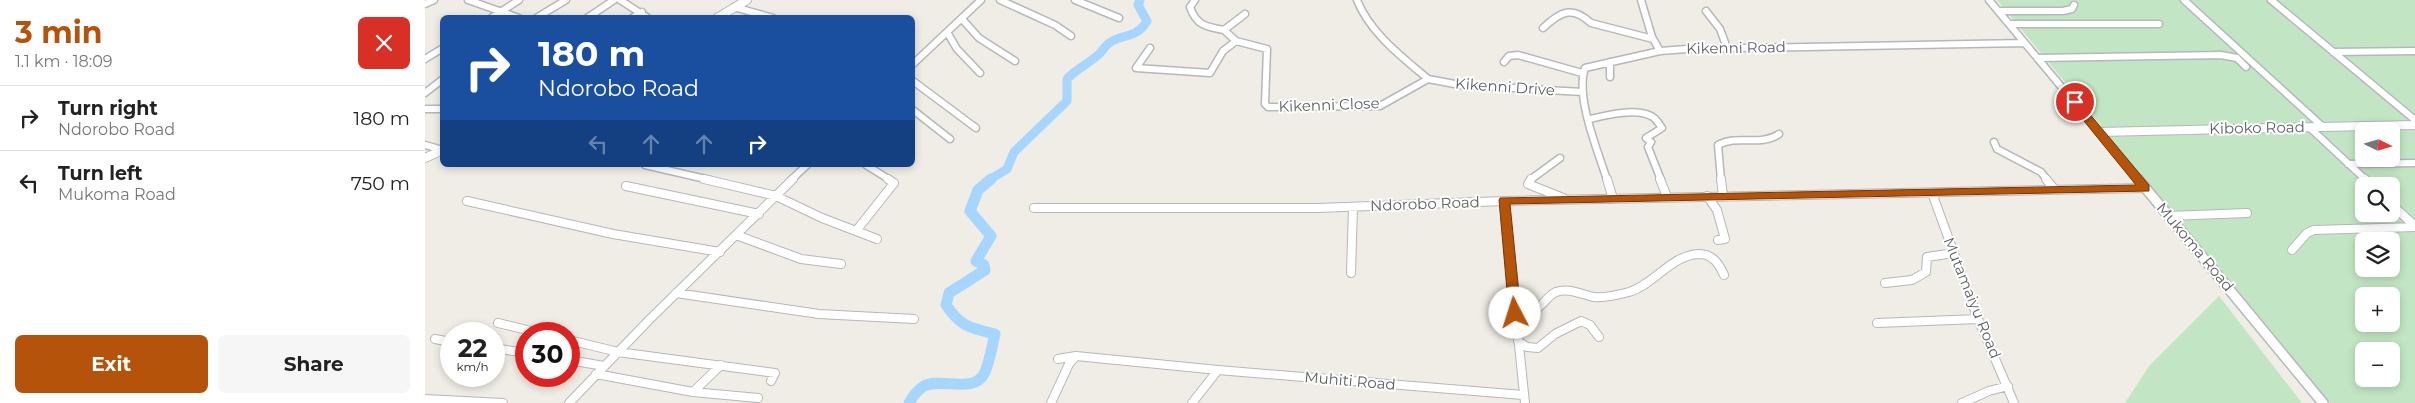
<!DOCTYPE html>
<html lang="en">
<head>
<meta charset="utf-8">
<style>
	:root { --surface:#fff; --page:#f6f6f6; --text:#222; --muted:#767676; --line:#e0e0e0; --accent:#b45309 }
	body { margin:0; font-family:Montserrat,sans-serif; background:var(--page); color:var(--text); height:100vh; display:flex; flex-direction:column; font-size:19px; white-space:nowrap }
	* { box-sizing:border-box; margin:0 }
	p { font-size:16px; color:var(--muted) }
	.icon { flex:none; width:28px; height:28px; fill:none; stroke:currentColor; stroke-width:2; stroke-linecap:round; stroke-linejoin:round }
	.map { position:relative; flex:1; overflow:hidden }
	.panel { display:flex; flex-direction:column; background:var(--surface); width:425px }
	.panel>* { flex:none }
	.banner { position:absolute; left:15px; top:15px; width:475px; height:152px; border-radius:8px; box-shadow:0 2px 8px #0003; background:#1a4fa0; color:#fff; overflow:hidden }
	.needle { width:32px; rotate:95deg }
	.controls { position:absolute; left:1930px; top:122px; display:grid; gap:10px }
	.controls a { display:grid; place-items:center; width:45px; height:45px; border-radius:8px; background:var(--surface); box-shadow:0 2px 8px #0003; font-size:25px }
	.speed { position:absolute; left:15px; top:322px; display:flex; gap:10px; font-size:25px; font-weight:700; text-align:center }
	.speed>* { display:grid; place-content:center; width:65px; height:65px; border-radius:50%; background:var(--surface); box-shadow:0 2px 8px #0003; line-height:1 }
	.speed small { font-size:12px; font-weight:400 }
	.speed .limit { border:8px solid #d22; background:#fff; color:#111 }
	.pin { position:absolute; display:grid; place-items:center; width:42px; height:42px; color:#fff; margin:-21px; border:2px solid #fff; border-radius:50%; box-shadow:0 1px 5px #0007 }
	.me { position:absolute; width:55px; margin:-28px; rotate:355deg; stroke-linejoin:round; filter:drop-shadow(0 0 4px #0008) }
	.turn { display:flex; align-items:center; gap:18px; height:105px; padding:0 15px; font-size:22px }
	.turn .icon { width:65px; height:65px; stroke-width:2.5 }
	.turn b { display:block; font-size:35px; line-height:42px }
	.lanes { display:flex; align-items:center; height:48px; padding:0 15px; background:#0003; justify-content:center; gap:25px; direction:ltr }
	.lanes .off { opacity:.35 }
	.round { display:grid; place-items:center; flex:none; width:52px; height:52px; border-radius:8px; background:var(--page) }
	.headline { display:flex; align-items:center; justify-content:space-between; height:85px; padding:0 15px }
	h1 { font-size:30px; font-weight:700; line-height:38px; color:var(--accent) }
	.primary-button { display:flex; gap:10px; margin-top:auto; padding:10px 15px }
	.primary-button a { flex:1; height:58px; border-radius:8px; background:var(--accent); color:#fff; font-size:20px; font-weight:700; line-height:58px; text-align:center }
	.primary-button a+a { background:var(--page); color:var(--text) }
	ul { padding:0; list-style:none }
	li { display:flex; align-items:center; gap:15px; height:65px; padding:0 15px; border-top:1px solid var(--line) }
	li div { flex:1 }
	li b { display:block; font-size:19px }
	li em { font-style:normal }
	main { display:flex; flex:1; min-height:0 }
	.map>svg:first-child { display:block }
	.green { fill:#c2e6c3; fill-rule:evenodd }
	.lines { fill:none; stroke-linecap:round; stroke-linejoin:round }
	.river-far1 { stroke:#a6d5fe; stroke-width:9 }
	.river { stroke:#a6d5fe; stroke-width:11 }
	.minor-far1-casing { stroke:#b5b7bb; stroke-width:9 }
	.minor-casing { stroke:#b5b7bb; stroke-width:10 }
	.tertiary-far1-casing { stroke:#b5b7bb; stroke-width:10 }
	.tertiary-casing { stroke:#b5b7bb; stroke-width:12 }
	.minor-far1 { stroke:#fff; stroke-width:6 }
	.minor { stroke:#fff; stroke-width:8 }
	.tertiary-far1 { stroke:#fff; stroke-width:8 }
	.tertiary { stroke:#fff; stroke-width:9 }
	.route { fill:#b45309; stroke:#753606 }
	.labels { text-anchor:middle; stroke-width:4; stroke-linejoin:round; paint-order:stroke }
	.street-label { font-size:15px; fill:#5d6065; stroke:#fff }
</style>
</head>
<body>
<main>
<section class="panel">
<div class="headline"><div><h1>3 min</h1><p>1.1 km · 18:09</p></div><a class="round" style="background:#d93025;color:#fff"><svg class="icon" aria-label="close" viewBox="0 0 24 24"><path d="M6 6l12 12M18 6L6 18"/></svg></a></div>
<ul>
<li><svg class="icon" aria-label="right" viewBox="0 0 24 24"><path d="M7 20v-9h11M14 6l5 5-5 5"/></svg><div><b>Turn right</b><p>Ndorobo Road</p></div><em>180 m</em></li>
<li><svg class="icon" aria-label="left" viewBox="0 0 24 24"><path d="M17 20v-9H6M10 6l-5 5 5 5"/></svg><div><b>Turn left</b><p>Mukoma Road</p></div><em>750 m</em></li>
</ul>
<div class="primary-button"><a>Exit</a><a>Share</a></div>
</section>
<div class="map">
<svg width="1990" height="403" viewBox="0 0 1990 403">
	<rect width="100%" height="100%" fill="#efede5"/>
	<path class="green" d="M1572,0H1990V121L1678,128Z
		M1990,129V403H1905L1683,136ZM1939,131H1966V159H1939ZM1939,186H1966V214H1939ZM1939,241H1966V269H1939ZM1939,296H1966V324H1939ZM1939,351H1966V379H1939Z
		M1794,296L1877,403H1700L1724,366Z"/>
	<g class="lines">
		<path class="river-far1" d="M564,180L582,169L589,152L642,101V79C651,69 663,64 673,55C677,52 679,47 683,44C695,33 711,40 722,21L713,5L715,0"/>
		<path class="river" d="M484,403C488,396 492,390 499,386C517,377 550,395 560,372C565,360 567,346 570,334C545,328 536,327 521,305L524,293L560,270L559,265L551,261L566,236L545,211L553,190L566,179"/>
		<defs>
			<path id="minor-far1" d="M43,0L94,18
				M195,0L223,18
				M575,0L630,25L646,36
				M650,0L694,18
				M770,0L765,7C771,25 781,27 799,30
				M932,0C945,33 977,57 1003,79
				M1216,0L1227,37L1235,51
				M1564,0L1674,132
				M1759,0L1898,127
				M1846,0L1990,120
				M0,4L9,0
				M309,7L348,18
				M1281,11L1295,29L1302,48
				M1573,11H1638L1647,9L1649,5
				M820,14L799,30L811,41L842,49L840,104L843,107L955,106L1003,79
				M66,18L94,0
				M111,18L141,0
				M162,18L189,0
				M207,18L217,12
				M537,19L554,38L590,61
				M1584,24H1734
				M1118,28C1135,12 1147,5 1166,23L1228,39
				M522,32L532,49L555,73
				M725,48L711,68L785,73L798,51L811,41
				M1908,52L1990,51
				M1612,58L1796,55L1812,58L1821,67
				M0,59L18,48
				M1079,62L1084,56L1093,55L1157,73
				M1185,62V77
				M488,64L556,0
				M1003,79L1035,85L1158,92
				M488,81L551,128
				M0,93L18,79
				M0,109H18
				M488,110L525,139
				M1165,119C1182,115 1210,108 1226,116C1231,118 1234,124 1237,128L1221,138L1226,142L1223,147L1236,180
				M1884,127L1941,180
				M1569,142L1572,149L1616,172L1622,180
				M0,145L18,150
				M1923,164L1990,163
				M220,165L285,180
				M441,165L465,180
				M366,180L382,165
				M1105,180L1135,158
				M1182,180C1173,151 1150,97 1160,68L1235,51L1262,49L1599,43
				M1296,180L1293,145C1313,134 1334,147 1354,134"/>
			<path id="minor" d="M279,179L351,196L397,218L452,239
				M1106,179L1103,184L1138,198
				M1182,179L1188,199
				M1235,179L1242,197
				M1296,179L1298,196
				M1621,179L1630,190
				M1940,179L1947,186
				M201,186L334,214
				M1507,193L1553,319L1589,403
				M1282,196L1292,210L1300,239L1293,240
				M42,201L188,234L295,252
				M1079,201L1100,403
				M1966,204L1990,226
				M609,208H893L1079,201L1720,188
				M1743,216L1822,213
				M431,231L469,183L463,179
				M311,235L376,259L416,264
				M1867,250L1882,233L1889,230L1990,227
				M926,273L928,207
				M1460,283L1487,280L1501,272L1502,257L1529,253
				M251,293L394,314L489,319
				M1089,306L1114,307C1120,302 1124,295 1131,292C1144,287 1157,295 1169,297C1181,298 1193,295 1204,292C1230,284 1246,255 1274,254C1288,254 1294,264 1299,275
				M73,323L118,334
				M1452,323L1553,319
				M10,339L26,342
				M144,340L193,352L350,373L346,381
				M1093,341L1102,347L1113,348L1130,334L1156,321L1165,325L1174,337
				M69,348L101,353
				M633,359L651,356L793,370
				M144,360L179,366
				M171,374L268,392L333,398
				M268,392L296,365
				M0,399L78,403
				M144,403L224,320L368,179
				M626,403L644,364L651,356
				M767,403L793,370L1098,395
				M1537,403L1564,391L1583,386"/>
			<path id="tertiary-far1" d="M292,18L322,0
				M1674,132L1714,180
				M1674,132L1990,125
				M0,158L18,150"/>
			<path id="tertiary" d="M1713,179L1898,403"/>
		</defs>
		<use href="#minor-far1" class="minor-far1-casing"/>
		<use href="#minor" class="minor-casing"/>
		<use href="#tertiary-far1" class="tertiary-far1-casing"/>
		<use href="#tertiary" class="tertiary-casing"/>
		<use href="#minor-far1" class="minor-far1"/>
		<use href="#minor" class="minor"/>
		<use href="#tertiary-far1" class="tertiary-far1"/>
		<use href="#tertiary" class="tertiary"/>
	</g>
	<path class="route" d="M1650,99L1653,100L1724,185V191L1085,204L1096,313L1090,318L1084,313L1074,200L1075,198L1711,185L1646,105V100Z"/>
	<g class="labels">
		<g class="street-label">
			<text transform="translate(1311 48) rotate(-1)" y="5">Kikenni Road</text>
			<text transform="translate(1080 87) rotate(4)" y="5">Kikenni Drive</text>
			<text transform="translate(904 105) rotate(-2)" y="5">Kikenni Close</text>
			<text transform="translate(1832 128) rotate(-1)" y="5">Kiboko Road</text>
			<text transform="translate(1000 204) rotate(-2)" y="5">Ndorobo Road</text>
			<text transform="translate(1770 247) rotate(50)" y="5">Mukoma Road</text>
			<text transform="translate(1547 298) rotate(68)" y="5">Mutamaiyu Road</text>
			<text transform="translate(925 381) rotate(5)" y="5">Muhiti Road</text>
		</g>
	</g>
</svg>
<div class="controls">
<a><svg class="needle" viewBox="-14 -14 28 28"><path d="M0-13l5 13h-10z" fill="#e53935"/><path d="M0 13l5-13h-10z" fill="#767676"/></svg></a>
<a><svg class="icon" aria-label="search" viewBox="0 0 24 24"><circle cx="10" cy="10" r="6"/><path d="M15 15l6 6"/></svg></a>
<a><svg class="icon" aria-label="layers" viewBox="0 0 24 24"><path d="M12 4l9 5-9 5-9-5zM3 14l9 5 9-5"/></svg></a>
<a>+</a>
<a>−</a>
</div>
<div class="speed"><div>22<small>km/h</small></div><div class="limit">30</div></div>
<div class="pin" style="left:1650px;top:102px;background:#d93025"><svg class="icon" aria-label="arrive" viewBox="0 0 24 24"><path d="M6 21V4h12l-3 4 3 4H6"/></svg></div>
<svg class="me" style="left:1090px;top:313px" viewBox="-20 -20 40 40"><circle r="19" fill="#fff"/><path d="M0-13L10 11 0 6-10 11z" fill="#b45309"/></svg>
<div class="banner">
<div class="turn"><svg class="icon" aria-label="right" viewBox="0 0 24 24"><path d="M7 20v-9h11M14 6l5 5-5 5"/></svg><div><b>180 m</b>Ndorobo Road</div></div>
<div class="lanes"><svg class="icon off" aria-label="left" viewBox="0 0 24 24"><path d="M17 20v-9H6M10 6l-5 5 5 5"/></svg><svg class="icon off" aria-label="ahead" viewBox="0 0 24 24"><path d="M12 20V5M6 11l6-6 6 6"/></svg><svg class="icon off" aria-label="ahead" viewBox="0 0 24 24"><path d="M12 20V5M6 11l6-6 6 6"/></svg><svg class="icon" aria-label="right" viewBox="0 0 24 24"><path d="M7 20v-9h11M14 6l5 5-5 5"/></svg></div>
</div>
</div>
</main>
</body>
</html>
